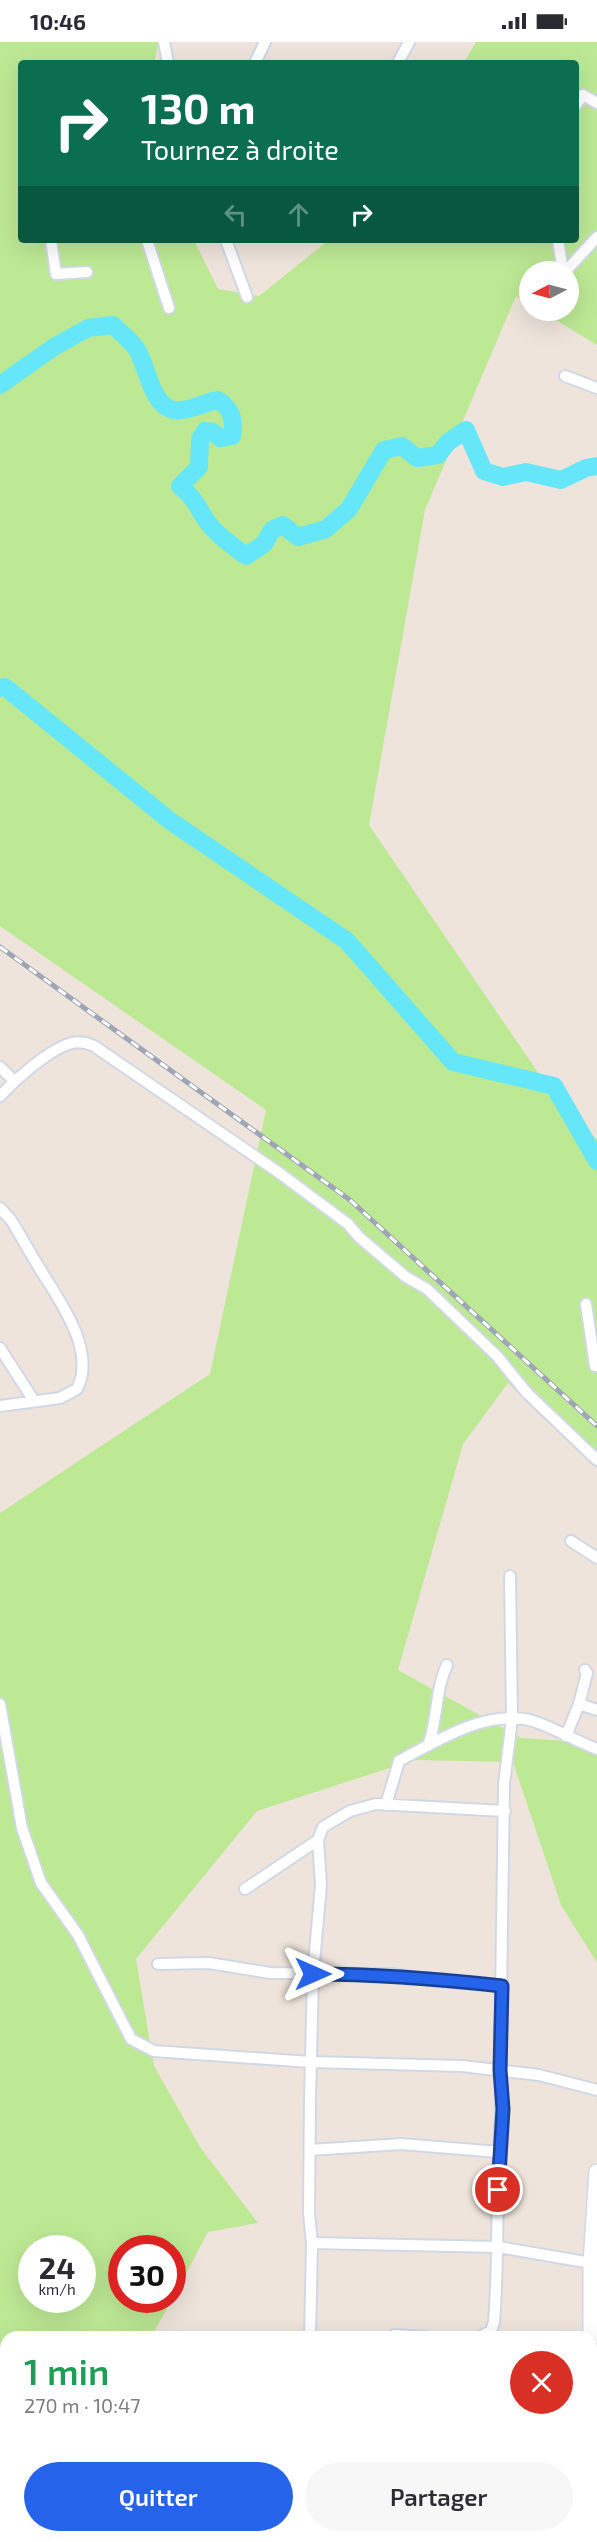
<!DOCTYPE html>
<html lang="fr">
<head>
<meta charset="utf-8">
<style>
	:root { --surface:#fff; --page:#f7f7f7; --text:#2b2b33; --muted:#7c7c81; --accent:#2563eb }
	body { margin:0; font-family:"Exo 2",sans-serif; background:var(--page); color:var(--text); height:100vh; display:flex; flex-direction:column; font-size:22px; white-space:nowrap }
	* { box-sizing:border-box; margin:0 }
	p { font-size:20px; color:var(--muted) }
	.icon { flex:none; width:33px; height:33px; fill:none; stroke:currentColor; stroke-width:2; stroke-linecap:round; stroke-linejoin:round }
	.map { position:relative; flex:1; overflow:hidden }
	.panel { position:absolute; left:0px; top:2289px; width:597px; height:212px; display:flex; flex-direction:column; background:var(--surface); border-radius:18px 18px 0 0; box-shadow:0 6px 24px #0002 }
	.panel>* { flex:none }
	.top-card { position:absolute; left:18px; top:18px; width:561px; height:183px; border-radius:6px; box-shadow:0 6px 24px #0002; background:#0b6e4f; color:#fff; overflow:hidden }
	.needle { width:39px; rotate:264deg }
	.tools { position:absolute; left:519px; top:219px; display:grid; gap:12px }
	.tools a { display:grid; place-items:center; width:60px; height:60px; border-radius:50%; background:var(--surface); box-shadow:0 6px 24px #0002; font-size:30px }
	.speed { position:absolute; left:18px; top:2193px; display:flex; gap:12px; font-size:30px; font-weight:700; text-align:center }
	.speed>* { display:grid; place-content:center; width:78px; height:78px; border-radius:50%; background:var(--surface); box-shadow:0 6px 24px #0002; line-height:1 }
	.speed small { font-size:15px; font-weight:400 }
	.speed .limit { border:9px solid #d22; background:#fff; color:#111 }
	.pin { position:absolute; display:grid; place-items:center; width:51px; height:51px; color:#fff; margin:-26px; border:3px solid #fff; border-radius:50%; box-shadow:0 2px 6px #0007 }
	.me { position:absolute; width:66px; margin:-33px; rotate:90deg; stroke-linejoin:round; filter:drop-shadow(0 0 4px #0008) }
	.turn { display:flex; align-items:center; gap:21px; height:126px; padding:0 24px; font-size:27px }
	.turn .icon { width:78px; height:78px; stroke-width:2.5 }
	.turn b { display:block; font-size:42px; line-height:51px }
	.lanes { display:flex; align-items:center; height:57px; padding:0 24px; background:#0003; justify-content:center; gap:30px; direction:ltr }
	.lanes .off { opacity:.35 }
	.round { display:grid; place-items:center; flex:none; width:63px; height:63px; border-radius:32px; background:var(--page) }
	.headline { display:flex; align-items:center; justify-content:space-between; height:102px; padding:0 24px }
	h1 { font-size:36px; font-weight:600; line-height:45px; color:#1e9e55 }
	.primary-button { display:flex; gap:12px; margin-top:auto; padding:12px 24px }
	.primary-button a { flex:1; height:69px; border-radius:36px; background:var(--accent); color:#fff; font-size:24px; font-weight:600; line-height:69px; text-align:center }
	.primary-button a+a { background:var(--page); color:var(--text) }
	.status { display:flex; justify-content:space-between; align-items:center; height:42px; padding:0 30px; background:var(--surface); direction:ltr }
	.status svg { height:16px; fill:currentColor }
	.map>svg:first-child { display:block }
	.green { fill:#bde994; fill-rule:evenodd }
	.lines { fill:none; stroke-linecap:round; stroke-linejoin:round }
	.river { stroke:#66e7f9; stroke-width:18 }
	.street-casing { stroke:#d1d8e5; stroke-width:14 }
	.secondary-casing { stroke:#d1d8e5; stroke-width:18 }
	.street { stroke:#fff; stroke-width:10 }
	.secondary { stroke:#fff; stroke-width:15 }
	.rail-casing { stroke:#9ea5b7; stroke-width:5 }
	.rail { stroke:#fff; stroke-width:3; stroke-dasharray:9; stroke-linecap:butt }
	.route-casing { stroke:#184099; stroke-width:15 }
	.route { stroke:#2563eb; stroke-width:10 }
</style>
</head>
<body>
<div class="status"><b>10:46</b><svg viewBox="0 0 49 12"><path d="M0 12V9h3v3zM5 12V6h3v6zM10 12V3h3v9zM15 12V0h3v12zM26 1h20v11H26zM47 4h2v5h-2z"/></svg></div>
<div class="map">
<svg width="597" height="2500" viewBox="0 0 597 2500">
	<rect width="100%" height="100%" fill="#eee4dc"/>
	<path class="green" d="M0,0H159L154,21H21V198H194L218,247L259,254L329,198H576V21H464L476,0H597V303L541,269L568,268V230H530L529,262L516,254L425,468L369,783L567,1073L597,1097V1425L508,1341L463,1402L398,1628L521,1696L567,1699L597,1712V1921L561,1863L513,1720L414,1718L257,1769L136,1917L154,2024L200,2105L258,2181L208,2190L173,2256L172,2206H122V2258H172L151,2295H6V2445L0,2447V1471L210,1332L266,1068L0,884ZM32,2206H82V2258H32Z
		M330,2495L332,2500H220L217,2495Z"/>
	<g class="lines">
		<path class="river" d="M0,343L54,305L88,286L113,283C120,290 130,298 136,306C148,324 150,362 173,368C184,371 206,360 218,358C232,367 235,379 232,394L220,396L213,390L205,389L200,397L199,425L180,444C195,457 197,464 206,478C216,493 232,503 246,514L264,502L272,488L283,483L298,495L326,487L349,467L384,408L402,404L417,416L438,413L448,400L466,388L484,429L503,435L526,430L561,438L586,426L597,424
			M0,646L5,645L169,778L347,899L453,1020L554,1044L597,1119"/>
		<defs>
			<path id="street" d="M164,0L168,21
				M255,21L265,0
				M398,21L409,0
				M576,63L583,53L597,61
				M51,198L56,232L87,230
				M147,198L169,266
				M226,198L247,255
				M558,198L563,230
				M565,230L597,195
				M565,334L597,346
				M0,1025L14,1039
				M0,1054C16,1037 49,1007 72,1001C79,999 87,1001 94,1004L278,1130L348,1182L359,1195L406,1235L427,1247L497,1314L527,1351L597,1418
				M0,1166L11,1178C21,1194 30,1211 40,1227C59,1258 97,1309 77,1347L60,1356L0,1364
				M586,1262L595,1324
				M0,1306L34,1359
				M571,1499L597,1516
				M0,1662L22,1786L41,1841L78,1893L131,1997L154,2009L311,2020L462,2024L539,2033L597,2048
				M579,1662L597,1668
				M566,1694L579,1662L587,1631L585,1628
				M428,1704C438,1677 435,1648 447,1623
				M386,1763L399,1719C436,1699 489,1666 533,1679C555,1686 575,1699 597,1707
				M245,1847L318,1798
				M158,1922L209,1921L270,1931L392,1932L439,1939L502,1944
				M310,2108L401,2102L499,2110
				M312,2201L499,2205L591,2221
				M394,2293L427,2295
				M310,2295L312,2201L309,2171L310,2057L313,1932L321,1843L318,1798L323,1785L350,1769L376,1762L505,1769
				M479,2295L491,2289L494,2280C498,2231 497,2183 498,2133C499,2098 503,2064 500,2028L504,1742L512,1677L510,1534
				M591,2375H597
				M591,2458L597,2459
				M0,2479L6,2465
				M102,2494L113,2500"/>
			<path id="secondary" d="M591,2296V2221L597,2130
				M580,2500V2494"/>
		</defs>
		<use href="#street" class="street-casing"/>
		<use href="#secondary" class="secondary-casing"/>
		<use href="#street" class="street"/>
		<use href="#secondary" class="secondary"/>
		<defs>
			<path id="rail" d="M0,905L350,1158L597,1384"/>
		</defs>
		<use href="#rail" class="rail-casing"/>
		<use href="#rail" class="rail"/>
	</g>
	<g class="lines">
		<defs>
			<path id="route" d="M313,1932C377,1932 439,1937 502,1944L500,2028L503,2067L498,2148"/>
		</defs>
		<use href="#route" class="route-casing"/>
		<use href="#route" class="route"/>
	</g>
</svg>
<div class="tools">
<a><svg class="needle" viewBox="-14 -14 28 28"><path d="M0-13l5 13h-10z" fill="#e53935"/><path d="M0 13l5-13h-10z" fill="#7c7c81"/></svg></a>
</div>
<div class="speed"><div>24<small>km/h</small></div><div class="limit">30</div></div>
<div class="pin" style="left:498px;top:2148px;background:#d93025"><svg class="icon" aria-label="arrive" viewBox="0 0 24 24"><path d="M6 21V4h12l-3 4 3 4H6"/></svg></div>
<svg class="me" style="left:313px;top:1932px" viewBox="-20 -20 40 40"><path d="M0-17L14 15 0 8-14 15z" fill="#2563eb" stroke="#fff" stroke-width="4"/></svg>
<div class="top-card">
<div class="turn"><svg class="icon" aria-label="right" viewBox="0 0 24 24"><path d="M7 20v-9h11M14 6l5 5-5 5"/></svg><div><b>130 m</b>Tournez à droite</div></div>
<div class="lanes"><svg class="icon off" aria-label="left" viewBox="0 0 24 24"><path d="M17 20v-9H6M10 6l-5 5 5 5"/></svg><svg class="icon off" aria-label="ahead" viewBox="0 0 24 24"><path d="M12 20V5M6 11l6-6 6 6"/></svg><svg class="icon" aria-label="right" viewBox="0 0 24 24"><path d="M7 20v-9h11M14 6l5 5-5 5"/></svg></div>
</div>
<section class="panel">
<div class="headline"><div><h1>1 min</h1><p>270 m · 10:47</p></div><a class="round" style="background:#d93025;color:#fff"><svg class="icon" aria-label="close" viewBox="0 0 24 24"><path d="M6 6l12 12M18 6L6 18"/></svg></a></div>
<div class="primary-button"><a>Quitter</a><a>Partager</a></div>
</section>
</div>
</body>
</html>
